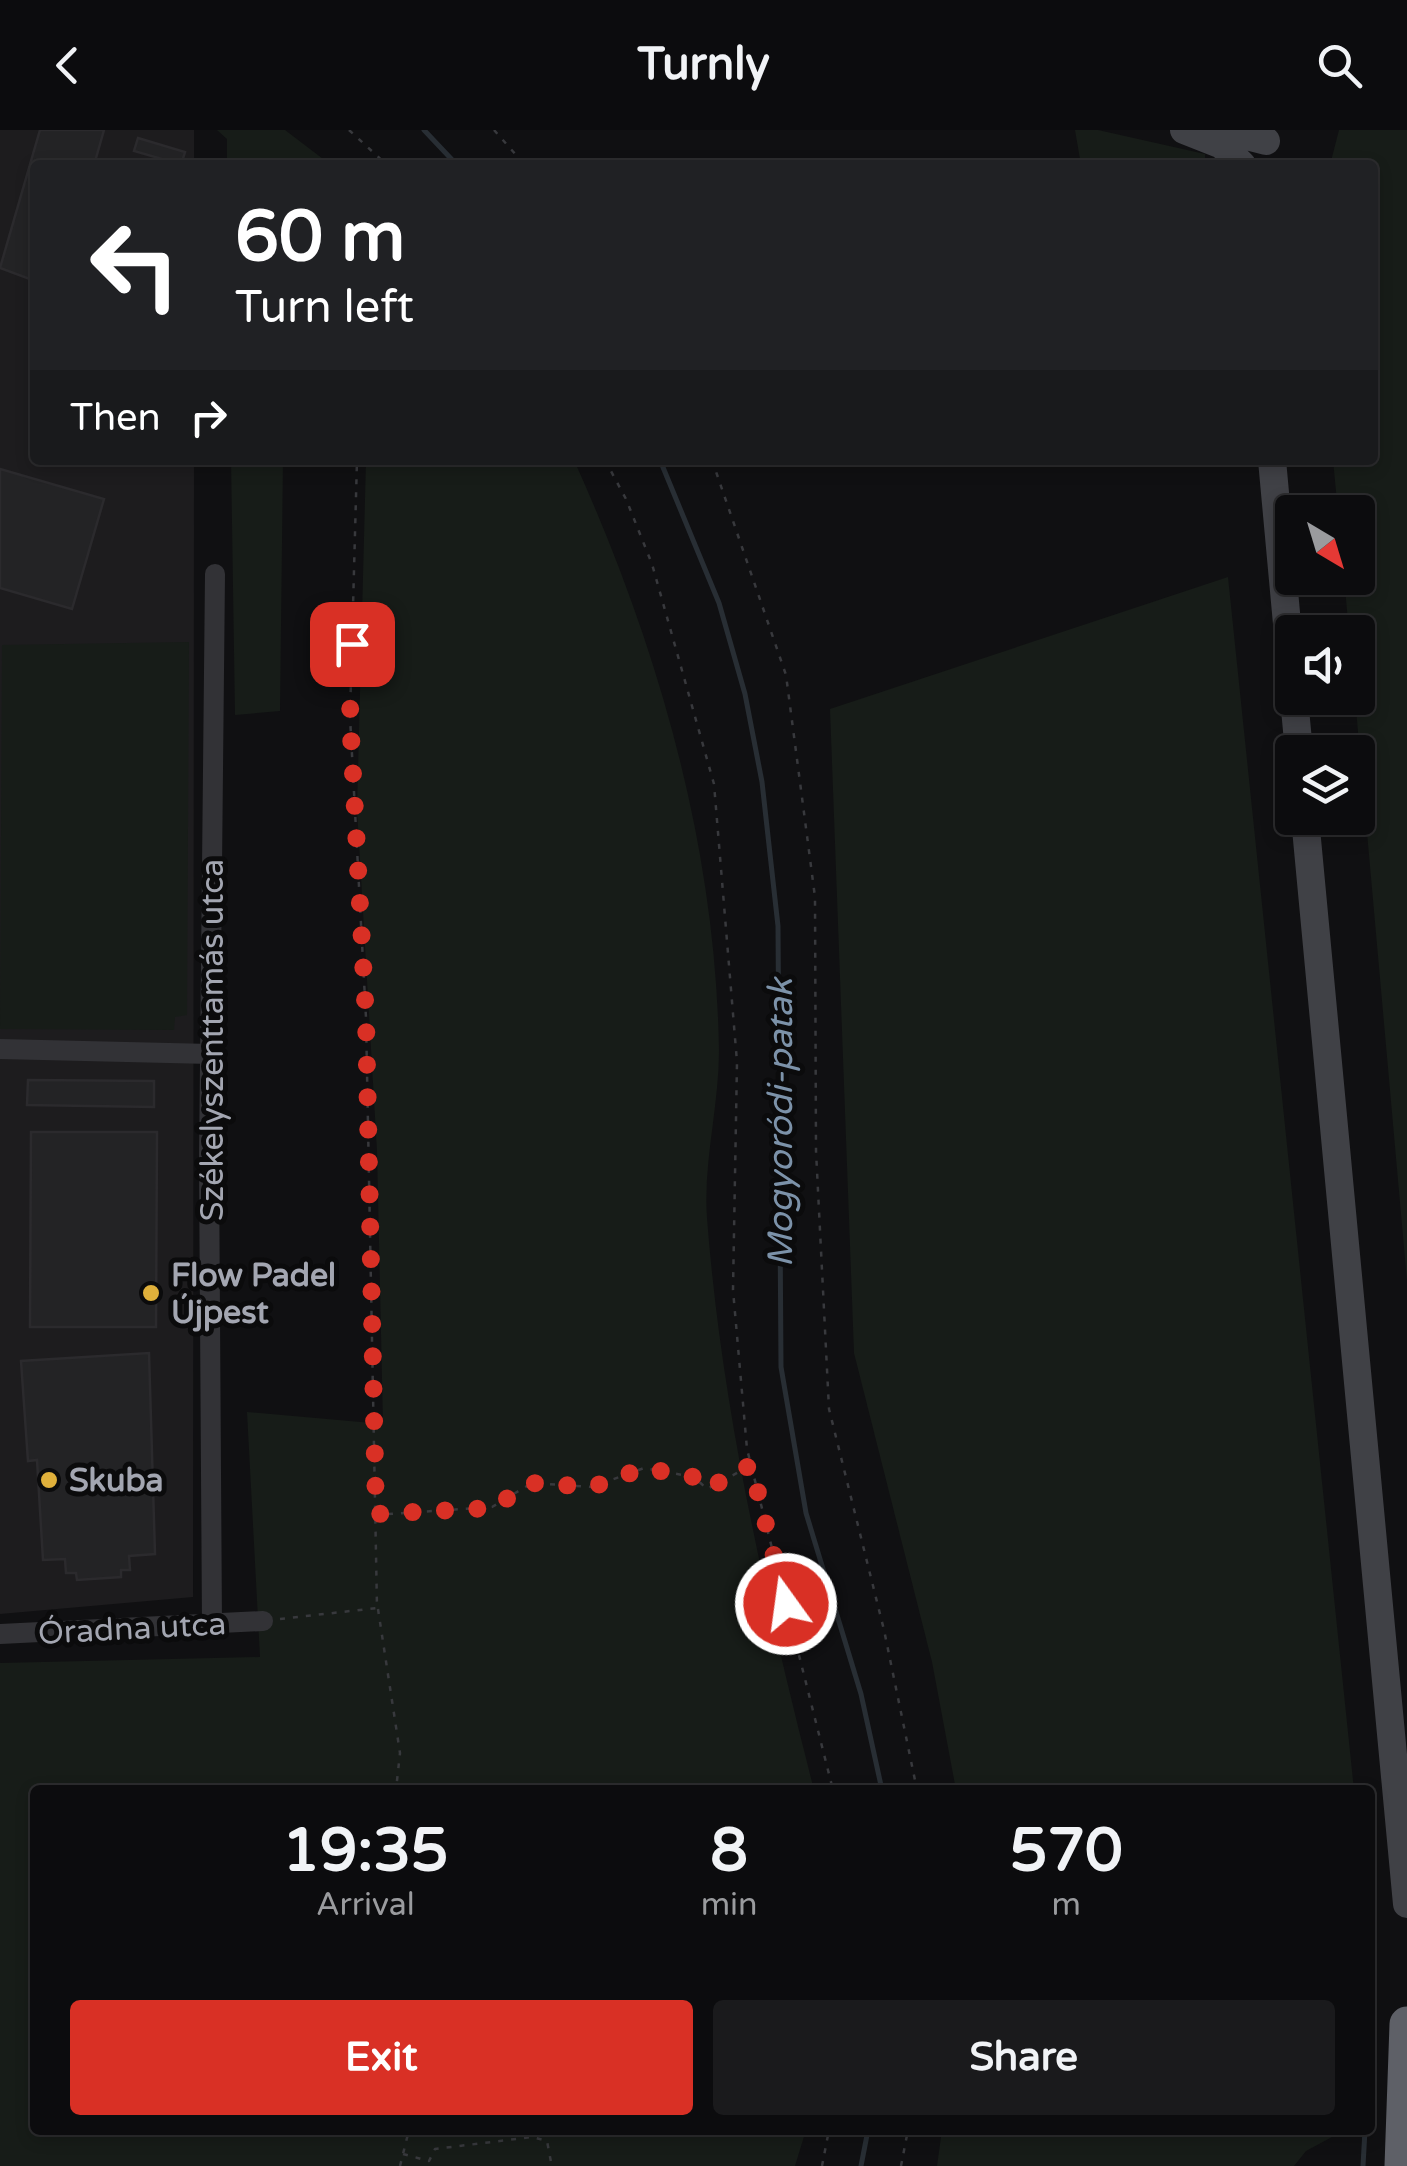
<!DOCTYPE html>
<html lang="en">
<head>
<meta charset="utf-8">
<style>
	:root { --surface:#0c0c0e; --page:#1a1a1c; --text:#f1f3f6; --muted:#9a9b9e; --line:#2c2c2e; --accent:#d93025 }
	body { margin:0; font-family:"Varela Round",sans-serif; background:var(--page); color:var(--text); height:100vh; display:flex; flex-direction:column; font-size:38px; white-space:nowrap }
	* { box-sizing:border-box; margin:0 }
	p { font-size:32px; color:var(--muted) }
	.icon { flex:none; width:55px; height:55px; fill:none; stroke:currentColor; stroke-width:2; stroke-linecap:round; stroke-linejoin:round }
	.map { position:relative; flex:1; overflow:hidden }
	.panel { position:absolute; left:30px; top:1655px; width:1345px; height:350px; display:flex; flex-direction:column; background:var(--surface); border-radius:10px; box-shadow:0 5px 15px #0003,0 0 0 2px var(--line) }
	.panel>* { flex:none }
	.banner { position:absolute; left:30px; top:30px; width:1348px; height:305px; border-radius:10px; box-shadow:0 5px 15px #0003,0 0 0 2px var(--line); background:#202124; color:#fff; overflow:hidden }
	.needle { width:65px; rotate:142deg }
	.fabs { position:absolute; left:1275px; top:365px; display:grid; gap:20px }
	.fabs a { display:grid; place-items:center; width:100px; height:100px; border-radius:10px; background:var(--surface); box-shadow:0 5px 15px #0003,0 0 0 2px var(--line); font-size:50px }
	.pin { position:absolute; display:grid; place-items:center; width:85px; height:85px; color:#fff; margin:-42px; border-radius:20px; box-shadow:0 5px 15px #0006 }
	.me { position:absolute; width:110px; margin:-55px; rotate:346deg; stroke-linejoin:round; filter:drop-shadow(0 0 8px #0008) }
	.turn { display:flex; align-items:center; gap:35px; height:210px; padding:0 40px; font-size:45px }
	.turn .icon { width:130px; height:130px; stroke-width:2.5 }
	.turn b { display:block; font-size:70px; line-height:85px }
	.then { display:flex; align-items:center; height:95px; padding:0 40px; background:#0003; gap:20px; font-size:38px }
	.eta { display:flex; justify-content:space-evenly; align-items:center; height:170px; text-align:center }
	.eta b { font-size:60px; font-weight:700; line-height:70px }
	.button { display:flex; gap:20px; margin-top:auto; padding:20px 40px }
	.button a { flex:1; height:115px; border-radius:10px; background:var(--accent); color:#fff; font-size:40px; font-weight:700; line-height:115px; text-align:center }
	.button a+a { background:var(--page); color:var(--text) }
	header { display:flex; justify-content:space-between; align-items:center; height:130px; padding:0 40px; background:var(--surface); font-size:45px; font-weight:700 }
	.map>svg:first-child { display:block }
	.built { fill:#1d1c1e }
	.green { fill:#171c18 }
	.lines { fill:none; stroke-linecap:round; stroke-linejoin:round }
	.stream { stroke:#282e34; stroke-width:5 }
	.building { fill:#232325; stroke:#2b2a2d; stroke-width:2.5 }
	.path { stroke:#38393d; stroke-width:2.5; stroke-dasharray:5 8; stroke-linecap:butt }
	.street { stroke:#323236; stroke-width:20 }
	.secondary { stroke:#404146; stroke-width:28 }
	.highway { stroke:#5e6067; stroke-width:35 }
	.route { stroke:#d93025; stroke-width:18; stroke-dasharray:0 32.4 }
	.poi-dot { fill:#dfb03b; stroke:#0b0b0c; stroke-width:4 }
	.labels { text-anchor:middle; stroke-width:10; stroke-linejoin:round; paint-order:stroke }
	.street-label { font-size:32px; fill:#a3a6b1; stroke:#0b0b0c }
	.poi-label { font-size:32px; font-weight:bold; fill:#a3a6b1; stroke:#0b0b0c; text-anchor:start }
	.water-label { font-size:35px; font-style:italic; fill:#7c92a9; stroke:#0b0b0c }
</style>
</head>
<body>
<header><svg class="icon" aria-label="back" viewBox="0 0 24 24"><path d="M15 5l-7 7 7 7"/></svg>Turnly<svg class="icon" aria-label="search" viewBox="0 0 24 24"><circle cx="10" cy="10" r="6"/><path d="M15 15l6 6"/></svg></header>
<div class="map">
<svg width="1407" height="2036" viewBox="0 0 1407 2036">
	<rect width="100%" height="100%" fill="#101012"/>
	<path class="built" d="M0,0H194V35H35V330H194L193,1467L0,1484Z"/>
	<path class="green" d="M217,0H285L331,35H227V9Z
		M1075,0H1098L1205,24V35H1081Z
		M1339,0H1407V1151L1355,568L1358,502H1349L1344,448H1358V382H1338L1333,330H1372V35H1330Z
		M231,330H283L280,581L235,585Z
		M366,330H574C658,516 716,716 719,921C719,976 703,1033 707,1088C722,1282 766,1471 814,1660H35V2000H806L795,2036H0V1533L260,1527L247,1282L383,1294L377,1021L357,679Z
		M1228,447L1354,1660H956L932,1532L854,1223L830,579Z
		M189,512L187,885L175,887L174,900L0,899L2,515Z
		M942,2000H1345L1306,2021L1294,2036H937Z"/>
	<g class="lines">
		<path class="stream" d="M424,0L457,35
			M660,330L719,473L745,564L762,652L778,796L781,1237L806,1383L861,1564L882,1660
			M861,2036L868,2000
			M1363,2036L1365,2000"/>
	</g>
	<path class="building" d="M40,0H104L94,35H35V151L0,138Z
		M138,8L185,22L181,35H167L169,31L134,21Z
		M0,339L104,369L72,479L0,458Z
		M28,950L154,951V977L27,975Z
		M31,1002H157L156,1197H30Z
		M149,1223L155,1424L129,1426L130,1440H121V1447L77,1450L76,1443H66L65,1429L43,1430L37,1330L28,1331L21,1231Z"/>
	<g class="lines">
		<path class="path" d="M349,0L387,35
			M494,0L525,35
			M605,330L626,369L652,434L714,654L737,932L733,1160L747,1319L833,1660
			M712,330L786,545L815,767L816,1021L829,1279L884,1500L917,1660
			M375,1385L492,1377L532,1353L592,1357L644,1338L694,1347L707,1359L750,1336
			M378,1479L400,1623L396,1660
			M280,1489L377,1478L366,888L350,587L357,330
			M403,2024L429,2031L435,2019L532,2007L547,2011L551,2032
			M400,2036L409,2000
			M822,2036L829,2000
			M901,2036L908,2000"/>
		<path class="street" d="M0,919L211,924
			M212,1496L209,1031L215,444
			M0,1504L263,1491"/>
		<path class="secondary" d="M1184,0L1222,15L1242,35
			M1223,0L1266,11
			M1272,330L1292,548
			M1294,568L1299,622
			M1305,688L1407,1774"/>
		<path class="highway" d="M1402,2036L1407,1894"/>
	</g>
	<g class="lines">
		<path class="route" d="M352,514L350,587L366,888L376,1384L492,1378L532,1353L592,1357L644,1338L694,1347L707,1359L751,1335L786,1474"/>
	</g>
	<g class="poi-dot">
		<circle cx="151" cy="1163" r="10"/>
		<circle cx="49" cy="1350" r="10"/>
	</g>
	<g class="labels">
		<g class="street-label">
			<text transform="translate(212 910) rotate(-90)" y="11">Székelyszenttamás utca</text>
			<text transform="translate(132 1498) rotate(-3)" y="11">Óradna utca</text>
		</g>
		<g class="poi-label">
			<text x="171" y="1156">Flow Padel<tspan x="171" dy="37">Újpest</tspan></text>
			<text x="69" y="1361">Skuba</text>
		</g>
		<g class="water-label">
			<text transform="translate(780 993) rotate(-90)" y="12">Mogyoródi-patak</text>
		</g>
	</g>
</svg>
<div class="fabs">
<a><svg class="needle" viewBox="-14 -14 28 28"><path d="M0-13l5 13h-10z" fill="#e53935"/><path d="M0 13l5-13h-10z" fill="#9a9b9e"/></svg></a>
<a><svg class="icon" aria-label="sound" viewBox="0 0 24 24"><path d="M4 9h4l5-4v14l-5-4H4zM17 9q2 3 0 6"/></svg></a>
<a><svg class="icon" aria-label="layers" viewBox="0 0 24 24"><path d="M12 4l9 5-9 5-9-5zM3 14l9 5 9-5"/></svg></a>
</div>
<div class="pin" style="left:352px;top:514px;background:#d93025"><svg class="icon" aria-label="arrive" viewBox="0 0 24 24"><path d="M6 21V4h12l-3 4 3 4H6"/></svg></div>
<svg class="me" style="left:786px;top:1474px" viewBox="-20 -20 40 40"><circle r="17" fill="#d93025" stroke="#fff" stroke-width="3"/><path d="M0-11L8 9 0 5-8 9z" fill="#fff"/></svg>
<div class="banner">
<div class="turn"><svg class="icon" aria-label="left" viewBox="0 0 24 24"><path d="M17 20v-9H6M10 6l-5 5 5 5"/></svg><div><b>60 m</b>Turn left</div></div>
<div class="then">Then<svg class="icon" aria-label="right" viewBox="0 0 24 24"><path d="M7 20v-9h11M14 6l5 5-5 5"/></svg></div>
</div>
<section class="panel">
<div class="eta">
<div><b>19:35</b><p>Arrival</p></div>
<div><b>8</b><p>min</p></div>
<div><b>570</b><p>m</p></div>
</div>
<div class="button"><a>Exit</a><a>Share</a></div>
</section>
</div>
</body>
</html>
